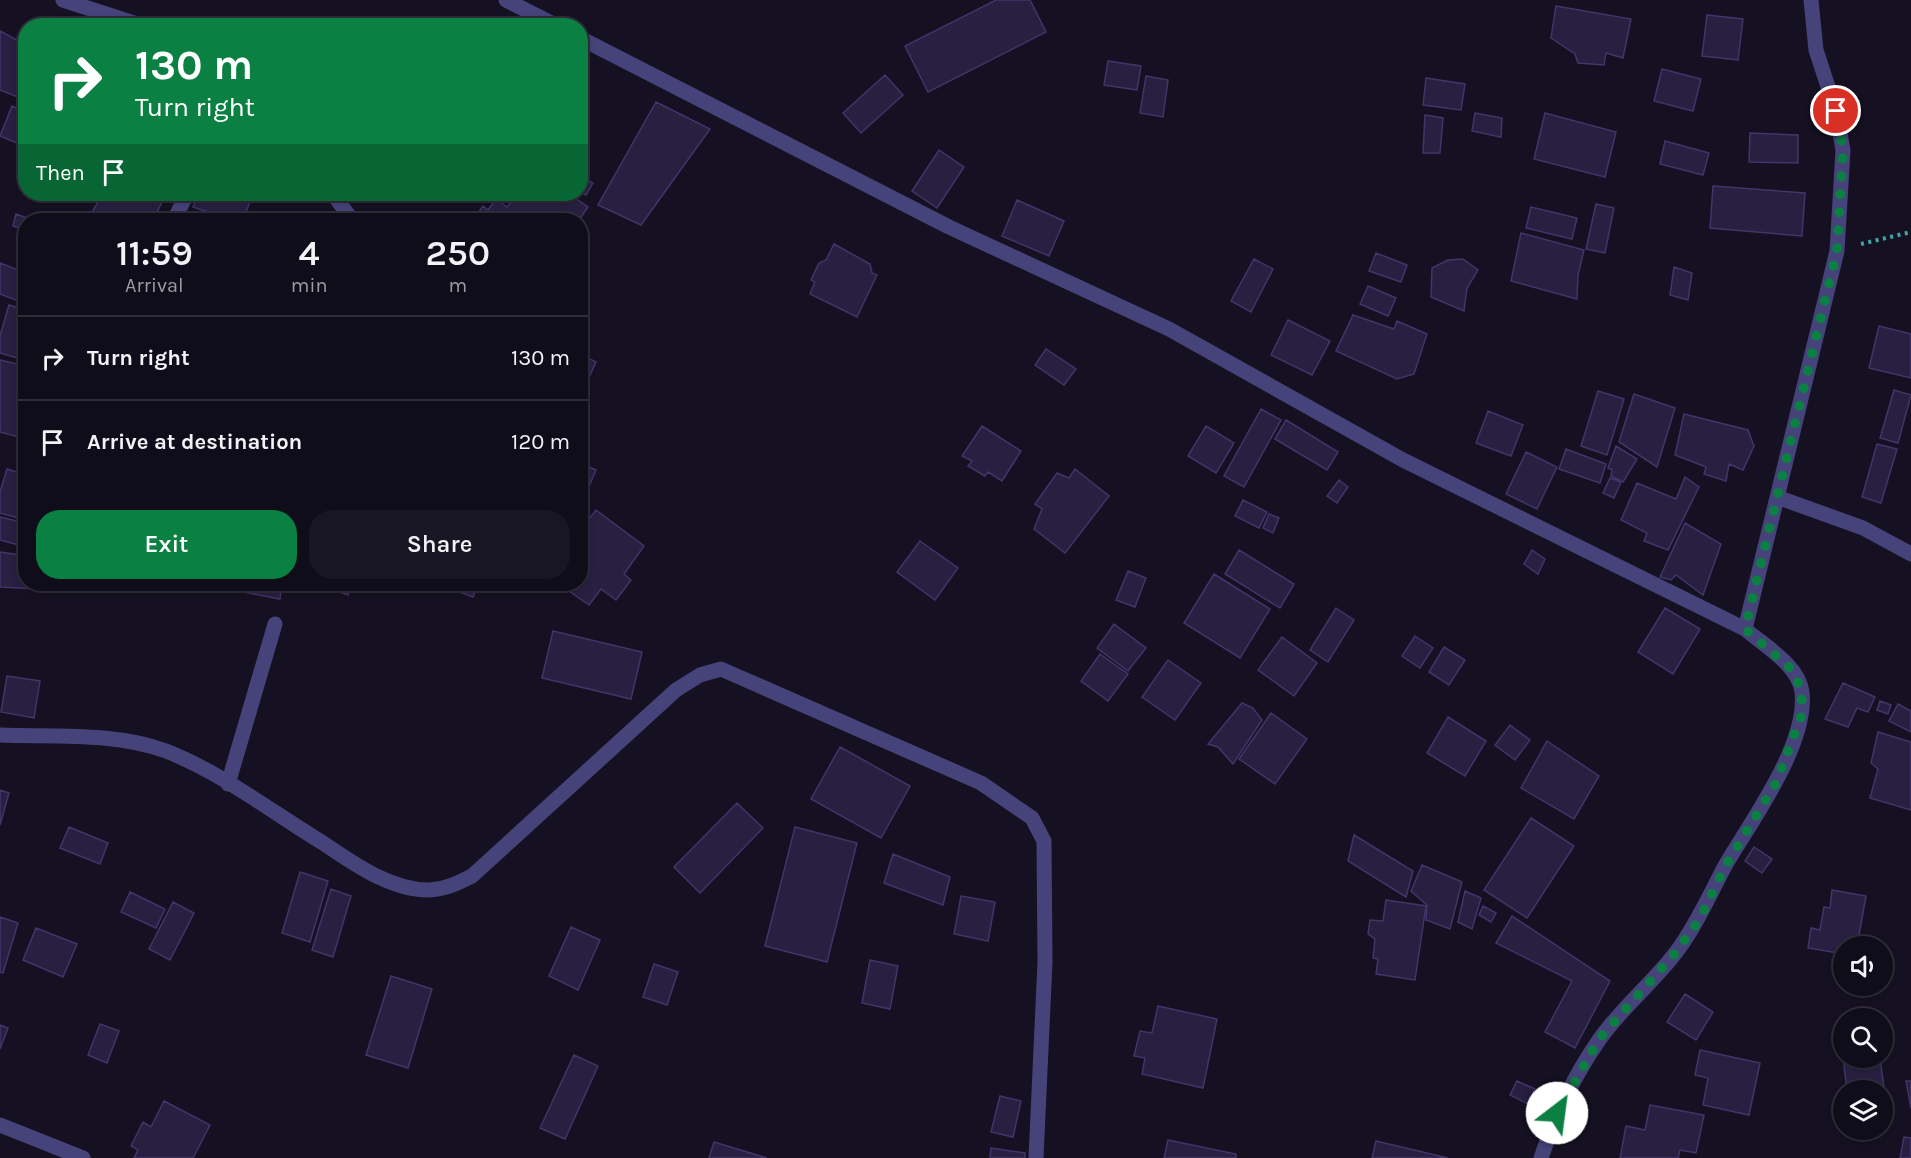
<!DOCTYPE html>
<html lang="en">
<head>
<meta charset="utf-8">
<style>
	:root { --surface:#100d1a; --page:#191623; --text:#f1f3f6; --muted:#9c9ca2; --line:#302d39; --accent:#0b8043 }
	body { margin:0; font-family:Karla,sans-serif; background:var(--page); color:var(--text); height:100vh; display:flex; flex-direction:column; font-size:22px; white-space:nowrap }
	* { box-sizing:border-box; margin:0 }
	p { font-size:20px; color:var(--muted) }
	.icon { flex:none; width:33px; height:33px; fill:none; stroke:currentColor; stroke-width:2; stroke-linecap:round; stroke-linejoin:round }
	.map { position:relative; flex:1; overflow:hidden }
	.details { position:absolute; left:18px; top:213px; width:570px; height:378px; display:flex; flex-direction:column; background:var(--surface); border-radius:24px; box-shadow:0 3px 9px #0003,0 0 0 2px var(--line) }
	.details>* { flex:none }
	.guide { position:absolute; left:18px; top:18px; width:570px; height:183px; border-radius:24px; box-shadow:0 3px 9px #0003,0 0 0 2px var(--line); background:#0b8043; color:#fff; overflow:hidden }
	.controls { position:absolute; left:1833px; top:936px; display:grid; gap:12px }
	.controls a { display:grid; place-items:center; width:60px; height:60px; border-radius:50%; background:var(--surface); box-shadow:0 3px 9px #0003,0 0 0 2px var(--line); font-size:30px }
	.pin { position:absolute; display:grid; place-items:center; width:51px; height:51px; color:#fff; margin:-26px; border:3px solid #fff; border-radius:50%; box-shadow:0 2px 6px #0007 }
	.me { position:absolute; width:66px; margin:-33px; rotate:30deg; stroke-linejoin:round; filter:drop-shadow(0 0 4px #0008) }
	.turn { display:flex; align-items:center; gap:21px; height:126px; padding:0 18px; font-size:27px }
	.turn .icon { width:78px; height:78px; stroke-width:2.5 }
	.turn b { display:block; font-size:42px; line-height:51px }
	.then { display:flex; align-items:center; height:57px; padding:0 18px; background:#0003; gap:12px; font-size:22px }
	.eta { display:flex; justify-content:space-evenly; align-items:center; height:102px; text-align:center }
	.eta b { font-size:36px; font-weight:600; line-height:42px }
	.cta { display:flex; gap:12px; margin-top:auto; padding:12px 18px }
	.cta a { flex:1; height:69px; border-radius:24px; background:var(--accent); color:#fff; font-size:24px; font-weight:600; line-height:69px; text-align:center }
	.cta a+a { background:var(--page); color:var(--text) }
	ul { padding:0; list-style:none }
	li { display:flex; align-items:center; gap:18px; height:84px; padding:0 18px; border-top:2px solid var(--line) }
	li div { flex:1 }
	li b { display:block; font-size:22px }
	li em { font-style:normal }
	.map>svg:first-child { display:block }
	.building { fill:#272041; stroke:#41356a; stroke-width:1.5 }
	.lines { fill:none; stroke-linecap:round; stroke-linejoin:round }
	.path { stroke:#3fa6a3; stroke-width:4; stroke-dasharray:3 4.5; stroke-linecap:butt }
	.minor { stroke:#46437b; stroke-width:15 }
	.route { stroke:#0b8043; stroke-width:10; stroke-dasharray:0 18 }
</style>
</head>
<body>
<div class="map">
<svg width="1911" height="1158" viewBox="0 0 1911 1158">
	<rect width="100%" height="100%" fill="#151122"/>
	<path class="building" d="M996,0H1030L1046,32L928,92L905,46Z
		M1556,6L1631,19L1623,58L1606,53L1604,65L1578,63L1575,54L1551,38Z
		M1707,15L1743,19L1738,60L1702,56Z
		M0,31L26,45V86L20,98L0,90Z
		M1108,61L1141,66L1137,90L1104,85Z
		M1662,69L1701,79L1693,111L1654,101Z
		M885,75L903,95L861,133L843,113Z
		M1146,76L1168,80L1163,117L1140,113Z
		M1426,78L1465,84L1461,110L1423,105Z
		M656,102L710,129L641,225L598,205Z
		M12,106L26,112V147L0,136Z
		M1475,113L1502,118L1501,137L1472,131Z
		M1545,113L1616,132L1605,177L1534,159Z
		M1425,115L1443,118L1440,153H1423Z
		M1750,133L1798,135V163L1749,162Z
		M1665,141L1709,153L1703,175L1660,164Z
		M939,150L964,167L937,208L912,191Z
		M580,176L593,183L586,195L580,192Z
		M1713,186L1805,193L1802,236L1710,228Z
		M103,194H166L153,220H107L92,212Z
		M198,194H253L243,220H232L193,207Z
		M518,194H569L588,207L579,220H473L483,206L488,210L496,199L507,207Z
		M1017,200L1064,221L1049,256L1002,236Z
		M1596,204L1614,208L1605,253L1586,249Z
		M1531,207L1577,218L1572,239L1526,228Z
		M16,214L33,220H26V230L13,226Z
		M1521,233L1584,250L1578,275L1577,299L1511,281Z
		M834,244L870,264L872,273L877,275L857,317L810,294L815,282L811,280L819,263L826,260Z
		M1376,253L1407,265L1401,282L1369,271Z
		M1254,259L1273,269L1251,312L1231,301Z
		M1463,259L1478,270L1467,288L1464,311L1431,297L1432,268L1448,260Z
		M0,263L26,273V304L0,294Z
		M1674,267L1692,273L1688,300L1670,295Z
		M1368,286L1396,298L1388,316L1360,304Z
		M9,305L26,310L24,360L0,353V336Z
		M1353,315L1394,329L1397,321L1427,334L1414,374L1397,379L1336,351Z
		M1288,320L1330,341L1312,375L1271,355Z
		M1879,326L1911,334V378L1869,368Z
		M1046,349L1076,369L1064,385L1035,365Z
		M580,354L596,362L585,386L580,384Z
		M0,360L26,366V439L0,432Z
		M1894,390L1911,395L1898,443L1880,438Z
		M1598,391L1624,399L1607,455L1581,446Z
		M1634,394L1675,408L1657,467L1619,442Z
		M1261,409L1281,420L1244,487L1224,476Z
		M1488,411L1523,425L1511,456L1476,443Z
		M1684,414L1748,430L1754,446L1743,470L1729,464L1726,481L1704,474L1706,467L1675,455Z
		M1286,420L1338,452L1327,470L1275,439Z
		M982,426L1021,451L1002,481L988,472L985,476L968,466L972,461L962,456Z
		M1206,426L1234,443L1216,473L1188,456Z
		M1877,444L1897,449L1881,503L1862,497Z
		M1616,446L1637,459L1623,482L1611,476L1612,470L1608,468Z
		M1566,449L1606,464L1600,483L1559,469Z
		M1526,452L1557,467L1537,509L1506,494Z
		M580,463L596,470L587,491L580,488Z
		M7,469L26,475V520L0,513V492Z
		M1075,469L1109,496L1065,553L1034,529L1042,509L1035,504L1057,473L1069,478Z
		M1685,477L1699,487L1668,550L1644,541L1647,533L1621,520L1637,483L1676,499Z
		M1610,478L1621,482L1614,498L1603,493Z
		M1339,480L1348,487L1337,503L1327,496Z
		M1243,500L1267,512L1259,528L1235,516Z
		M596,510L644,546L624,574L631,580L616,600L601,589L589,605L559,584H580V531Z
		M1269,514L1279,518L1273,533L1263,528Z
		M0,517L26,523V547L0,540Z
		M1685,523L1721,544L1703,595L1676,575L1671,580L1660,577Z
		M920,541L958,568L935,600L897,572Z
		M1239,550L1294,584L1280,608L1225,574Z
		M1532,550L1545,559L1538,574L1524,564Z
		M0,552L26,556V584H39L38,589L0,587Z
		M1128,571L1146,578L1135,607L1116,600Z
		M1214,574L1270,609L1240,658L1184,623Z
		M224,584H282L280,599L223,588Z
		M319,584H351L348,595Z
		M439,584H478L473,597Z
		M1336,608L1354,620L1328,662L1310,650Z
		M1665,608L1700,629L1673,674L1638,652Z
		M1114,624L1146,648L1128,671L1097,648Z
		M553,631L642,652L631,699L542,678Z
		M1415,636L1433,648L1420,668L1402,656Z
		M1282,637L1317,663L1294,696L1258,670Z
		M1444,647L1465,660L1449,685L1429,672Z
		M1100,654L1128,674L1108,701L1081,681Z
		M1168,660L1201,683L1175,720L1142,697Z
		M7,676L40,681L34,718L1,712Z
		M1843,683L1875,697L1868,712L1857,708L1848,727L1825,719Z
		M1880,701L1891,705L1888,714L1877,710Z
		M1242,703L1253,708L1262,720L1233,764L1218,747L1208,744Z
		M1898,704L1911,711V732L1889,721Z
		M1271,713L1307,739L1275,784L1239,759Z
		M1448,717L1486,741L1465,776L1427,753Z
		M1510,725L1530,740L1515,760L1495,745Z
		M1878,732L1911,742V810L1870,798L1878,769L1871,763Z
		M1547,741L1599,776L1574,819L1521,788Z
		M840,747L910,786L881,838L811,799Z
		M0,790L9,793L0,825Z
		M737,803L763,828L700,893L674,867Z
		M1531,818L1574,846L1527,918L1484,890Z
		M69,827L108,843L100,864L60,848Z
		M795,827L857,843L827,962L765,946Z
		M1354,835L1413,871L1406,897L1348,861Z
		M1754,847L1772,859L1762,873L1745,861Z
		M893,854L950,877L943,905L884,883Z
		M1422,865L1462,882L1450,929L1426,920L1427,905L1411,891Z
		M300,872L328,881L310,942L282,933Z
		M331,889L351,896L333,957L312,950Z
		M1832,890L1866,896L1857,946H1844V954L1808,948L1811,928L1820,930L1824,907L1830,908Z
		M1465,891L1481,898L1472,929L1458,922Z
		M130,892L165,909L156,928L121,912Z
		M961,896L995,902L988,941L954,934Z
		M1386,900L1426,906L1415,980L1376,974L1378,959L1373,958L1375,939L1368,934L1370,920L1383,921Z
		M173,902L194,913L170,960L149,949Z
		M1483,906L1496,913L1491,922L1479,915Z
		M1512,916L1610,981L1575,1048L1545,1032L1572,981L1496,943Z
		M0,917L18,923L3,973L0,972Z
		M571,927L600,940L578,990L549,976Z
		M36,928L77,944L63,977L23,960Z
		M870,960L898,966L890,1009L862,1003Z
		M654,964L678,972L667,1005L643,997Z
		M391,976L432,989L408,1068L366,1055Z
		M1685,994L1713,1012L1696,1040L1667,1022Z
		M1158,1006L1217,1019L1203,1088L1142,1074L1145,1058L1134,1056L1140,1031L1152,1033Z
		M100,1024L119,1031L107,1063L88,1055Z
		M0,1025L8,1028L0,1049Z
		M1700,1050L1760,1063L1749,1115L1703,1105L1708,1078L1695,1075Z
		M574,1055L598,1066L565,1139L540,1128Z
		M1843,1058H1880L1885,1096H1882V1090H1847Z
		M1517,1081L1535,1089L1528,1104L1510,1095Z
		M1906,1081H1911V1108Z
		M1000,1096L1021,1101L1013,1137L991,1132Z
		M164,1101L210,1125L193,1158H134L138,1150L131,1146L143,1122L151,1127Z
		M1650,1105L1704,1115L1696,1153L1680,1150L1678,1158H1620L1626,1126L1645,1130Z
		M1904,1137L1911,1138V1158H1900Z
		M1168,1140L1236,1154V1158H1164Z
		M1376,1141L1448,1158H1372Z
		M714,1142L767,1158H709Z
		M991,1148L1025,1153V1158H990Z"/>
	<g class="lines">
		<path class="path" d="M1861,244L1911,232"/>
		<path class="minor" d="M63,0L143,26
			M506,0L557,26
			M580,38L949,227L1169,329L1403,460L1745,629C1763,645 1799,665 1802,692C1808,744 1752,820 1726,864C1710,894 1697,924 1677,951C1654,982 1621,1008 1599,1040C1574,1076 1555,1116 1541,1158
			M333,194L352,220
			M174,220L187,194
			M1777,497L1863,528L1911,554
			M1745,629L1837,251L1843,150L1836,111L1816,50L1811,0
			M0,735C54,737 115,732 166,751C222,773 272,812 323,843C353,863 391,891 430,890C446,889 458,883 472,876L676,690L700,675L721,669L981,783L1032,818L1044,841L1045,962L1036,1158
			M228,784L275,624
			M0,1125L83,1158"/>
	</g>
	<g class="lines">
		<path class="route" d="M1557,1113L1599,1039L1676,952L1699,920L1726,865L1776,783L1801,717L1802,690L1790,668L1745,629L1837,251L1843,150L1836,111"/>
	</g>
</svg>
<div class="controls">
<a><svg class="icon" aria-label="sound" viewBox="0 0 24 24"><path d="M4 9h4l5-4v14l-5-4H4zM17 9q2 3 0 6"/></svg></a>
<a><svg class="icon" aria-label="search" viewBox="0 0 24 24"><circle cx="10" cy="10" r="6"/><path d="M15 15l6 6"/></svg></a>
<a><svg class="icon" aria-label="layers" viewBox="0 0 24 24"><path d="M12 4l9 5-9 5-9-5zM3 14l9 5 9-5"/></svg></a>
</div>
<div class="pin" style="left:1836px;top:111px;background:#d93025"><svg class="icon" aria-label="arrive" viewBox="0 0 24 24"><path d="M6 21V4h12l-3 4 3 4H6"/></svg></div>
<svg class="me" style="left:1557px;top:1113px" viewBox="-20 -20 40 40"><circle r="19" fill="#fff"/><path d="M0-13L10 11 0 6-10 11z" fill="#0b8043"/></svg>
<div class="guide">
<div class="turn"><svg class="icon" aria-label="right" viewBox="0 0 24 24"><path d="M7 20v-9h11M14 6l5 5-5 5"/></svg><div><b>130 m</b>Turn right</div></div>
<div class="then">Then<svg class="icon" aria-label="arrive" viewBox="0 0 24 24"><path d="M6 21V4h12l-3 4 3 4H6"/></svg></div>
</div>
<section class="details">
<div class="eta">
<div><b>11:59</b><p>Arrival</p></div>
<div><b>4</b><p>min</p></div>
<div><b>250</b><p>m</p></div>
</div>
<ul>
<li><svg class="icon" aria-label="right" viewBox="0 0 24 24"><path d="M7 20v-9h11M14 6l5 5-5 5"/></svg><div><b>Turn right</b></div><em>130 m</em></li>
<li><svg class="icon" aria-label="arrive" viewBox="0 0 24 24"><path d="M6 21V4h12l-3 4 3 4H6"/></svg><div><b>Arrive at destination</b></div><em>120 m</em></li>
</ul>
<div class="cta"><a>Exit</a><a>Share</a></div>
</section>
</div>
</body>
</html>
